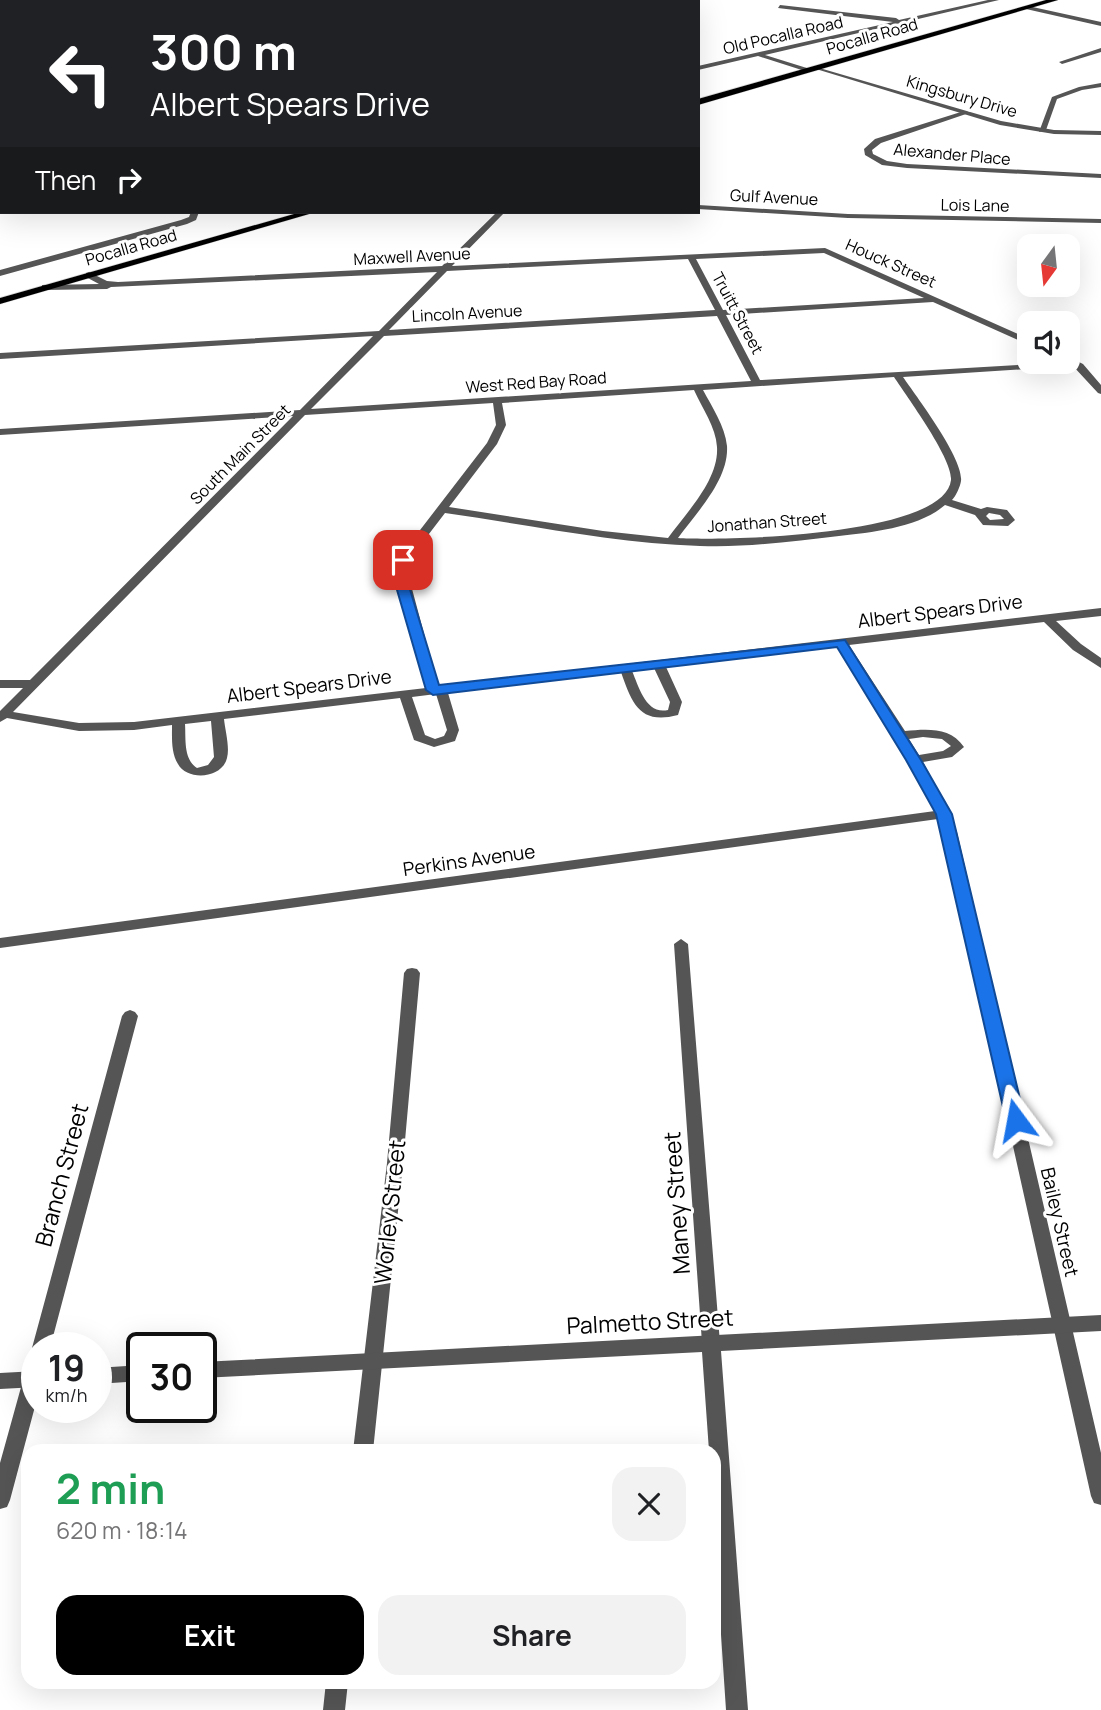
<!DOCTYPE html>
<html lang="en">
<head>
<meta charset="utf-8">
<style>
	:root { --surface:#fff; --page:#f2f2f2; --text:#202124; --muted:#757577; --accent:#000 }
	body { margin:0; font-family:Manrope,sans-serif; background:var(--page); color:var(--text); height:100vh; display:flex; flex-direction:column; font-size:26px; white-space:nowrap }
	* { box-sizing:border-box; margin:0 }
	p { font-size:23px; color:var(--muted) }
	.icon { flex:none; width:38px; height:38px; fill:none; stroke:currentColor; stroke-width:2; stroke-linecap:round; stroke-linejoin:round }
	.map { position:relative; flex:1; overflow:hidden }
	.drawer { position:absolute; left:21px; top:1444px; width:700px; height:245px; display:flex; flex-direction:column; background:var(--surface); border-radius:21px; box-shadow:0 7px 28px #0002 }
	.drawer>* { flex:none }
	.top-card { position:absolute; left:0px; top:0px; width:700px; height:214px; box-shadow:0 7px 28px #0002; background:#202124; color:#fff; overflow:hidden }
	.needle { width:46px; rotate:195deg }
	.fabs { position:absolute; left:1017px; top:234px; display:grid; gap:14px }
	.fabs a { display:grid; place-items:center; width:63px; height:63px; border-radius:14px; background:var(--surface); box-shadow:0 7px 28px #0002; font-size:35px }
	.speed { position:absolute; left:21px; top:1332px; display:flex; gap:14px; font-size:35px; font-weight:700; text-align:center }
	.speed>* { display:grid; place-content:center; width:91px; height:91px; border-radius:50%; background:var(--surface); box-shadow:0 7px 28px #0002; line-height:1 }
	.speed small { font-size:18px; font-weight:400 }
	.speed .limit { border:4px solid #111; border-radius:10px; background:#fff; color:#111 }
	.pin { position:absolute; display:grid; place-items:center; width:60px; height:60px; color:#fff; margin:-30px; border-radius:14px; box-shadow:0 4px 10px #0006 }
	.me { position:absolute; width:77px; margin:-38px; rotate:347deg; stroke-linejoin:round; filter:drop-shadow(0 0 5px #0008) }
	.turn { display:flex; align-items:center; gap:24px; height:147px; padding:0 35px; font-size:32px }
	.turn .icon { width:91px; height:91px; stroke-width:2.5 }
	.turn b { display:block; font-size:49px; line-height:60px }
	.then { display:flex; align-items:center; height:66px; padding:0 35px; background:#0003; gap:14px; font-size:26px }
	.round { display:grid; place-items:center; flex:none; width:74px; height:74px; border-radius:21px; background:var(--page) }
	.summary { display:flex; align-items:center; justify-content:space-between; height:119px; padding:0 35px }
	h1 { font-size:42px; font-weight:700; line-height:52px; color:#1e9e55 }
	.button { display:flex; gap:14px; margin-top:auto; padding:14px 35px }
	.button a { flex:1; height:80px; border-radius:21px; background:var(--accent); color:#fff; font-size:28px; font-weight:700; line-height:80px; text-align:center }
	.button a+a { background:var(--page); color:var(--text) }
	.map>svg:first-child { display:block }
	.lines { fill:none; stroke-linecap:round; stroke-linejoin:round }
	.primary-casing { stroke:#dbdbdb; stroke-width:1 }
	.minor { fill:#555; fill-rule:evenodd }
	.tertiary { fill:#555; fill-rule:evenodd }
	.primary { fill:#000; fill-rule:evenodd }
	.route { fill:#1a73e8; stroke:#114b97; stroke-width:2 }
	.labels { text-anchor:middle; stroke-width:6; stroke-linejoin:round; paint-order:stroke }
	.far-street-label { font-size:16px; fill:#000; stroke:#fff }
	.street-label { font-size:19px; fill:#000; stroke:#fff }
	.near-street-label { font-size:23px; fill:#000; stroke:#fff }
</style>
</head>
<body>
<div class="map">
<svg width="1101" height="1710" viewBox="0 0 1101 1710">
	<rect width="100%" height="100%" fill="#fff"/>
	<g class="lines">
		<defs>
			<path id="primary" d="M1046,0H1058L698,105V99Z
				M301,212H316L0,304V298Z"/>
		</defs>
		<use href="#primary" class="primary-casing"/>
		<path class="minor" d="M155,0H161L153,2Z
			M333,0H341L331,2Z
			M988,0H999L765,55L810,69L808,72L758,56L698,70V66L893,22L778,8L780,5L896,18L899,20Z
			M1028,6L1101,22V26L1026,9Z
			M0,26H2V30H0Z
			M1101,48V52L1062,64L1059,62Z
			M1101,83V87L1082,90L1057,99L1046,130L1039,132L1052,97L1079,87Z
			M0,102H2L0,109Z
			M964,111L966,114L881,143L872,150L873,154L887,161L907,164L1101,174V178L907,168L882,165L865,155L864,149L875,139Z
			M0,123H2V127H0Z
			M0,182H2L0,187Z
			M0,204H2V208H0Z
			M698,205L848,214L1101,219V223L848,218L698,209Z
			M191,212H199L196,220L187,224L0,276V270L181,220L189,217Z
			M497,212H505L452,266L825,248L1029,339V345L933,302L726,315L760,380L1068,362L1069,357L1083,364L1101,385V394L1098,393L1073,366L903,377C916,396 964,459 961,481C960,487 956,496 952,500L981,509L987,507L1007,510L1015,520L1008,526L983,525L975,515L945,505C918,528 873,532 839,536C793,541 746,548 700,546C614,543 530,525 445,513L409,560L407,570L438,686L1101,608V616L1056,621L1081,644L1101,658V668L1073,650L1044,622L849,645L905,731C928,729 950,727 964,747L952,757L923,762L951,814L957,832L1101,1453V1505L1094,1503L1091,1496L943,832L938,819L0,948V938L935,811L908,759L837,647L666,667L682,702L678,715C640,725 632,704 621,672L448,693L459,730L455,741L434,747L414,740L400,698L224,719C225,730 230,747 227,758C222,779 187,781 178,764C171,753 172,738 172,725L134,730L79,731L7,718L0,722V711L23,688H0V680H30L293,416L0,435V429L300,410L373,336L0,359V353L379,331L437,272L111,287L107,289L45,290L42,289V285L99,284L86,277V273L89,272L107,281L118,282L442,266ZM824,253L924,298L723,310L696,259ZM688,259L715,310L389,330L447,271ZM717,316L751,381L311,409L384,336ZM894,377C907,397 953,459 951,480C945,536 724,541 678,538C696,513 729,480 727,446C725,426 712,407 703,390ZM694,390C702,408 716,427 717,447C719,480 686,513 668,538L603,531L449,507L497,444L506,425L502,403ZM493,403L496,425L487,443L397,560L395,570L426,688L134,722L79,723L13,712L305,415ZM989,513L1000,515L1004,519L990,520L986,516ZM654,668L670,702L668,710C646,715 639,687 632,671ZM436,694L447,730L444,736L435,739L425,735L412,697ZM211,721L214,757L208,765L197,768C183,759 186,738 185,724ZM923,737L942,739L951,746L943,751L919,755L909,739Z
			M681,939L688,944L720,1343L718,1349L711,1351L704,1349L702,1343L674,944Z
			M412,968L417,969L420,973L403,1163L373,1451H353L387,1163L404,973L407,969Z
			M130,1010L135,1012L138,1016L50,1348H37V1399L10,1500L7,1507L0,1509V1463L28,1362L30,1356L36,1354L32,1348L122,1016L125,1012Z
			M326,1682H348L345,1710H323Z"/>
		<path class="tertiary" d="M816,67L1001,121L1054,130L1101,131V135L1054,134L1000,125L816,69Z
			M1101,1315V1331L721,1351L748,1710H726L714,1529V1451H709L702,1352L201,1378V1362Z
			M142,1365V1381L96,1384V1368Z
			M37,1371V1387L0,1389V1373Z"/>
		<use href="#primary" class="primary"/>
	</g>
	<path class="route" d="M403,557L410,560L408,583L439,685L845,640L921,760L952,814L1025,1120L1022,1125H1009L1006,1120L936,814L906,760L837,647L433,695L426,690L395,583L397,560Z"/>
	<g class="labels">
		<g class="far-street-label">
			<text transform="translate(783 35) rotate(-13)" y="6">Old Pocalla Road</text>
			<text transform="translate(872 36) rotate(-16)" y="6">Pocalla Road</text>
			<text transform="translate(962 96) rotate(16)" y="6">Kingsbury Drive</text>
			<text transform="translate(952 154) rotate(5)" y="6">Alexander Place</text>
			<text transform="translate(774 197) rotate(3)" y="6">Gulf Avenue</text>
			<text transform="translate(975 205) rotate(1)" y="6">Lois Lane</text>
			<text transform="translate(131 247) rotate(-16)" y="6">Pocalla Road</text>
			<text transform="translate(412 256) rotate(-3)" y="6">Maxwell Avenue</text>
			<text transform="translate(891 263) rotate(24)" y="6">Houck Street</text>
			<text transform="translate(467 313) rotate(-3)" y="6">Lincoln Avenue</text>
			<text transform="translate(738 313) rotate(62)" y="6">Truitt Street</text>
			<text transform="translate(536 382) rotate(-4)" y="6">West Red Bay Road</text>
			<text transform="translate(240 454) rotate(-45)" y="6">South Main Street</text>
			<text transform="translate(767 522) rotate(-4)" y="6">Jonathan Street</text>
		</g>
		<g class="street-label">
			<text transform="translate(940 611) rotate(-7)" y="7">Albert Spears Drive</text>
			<text transform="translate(309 686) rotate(-7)" y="7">Albert Spears Drive</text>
			<text transform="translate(469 860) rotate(-8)" y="7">Perkins Avenue</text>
			<text transform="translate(1060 1222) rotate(77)" y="7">Bailey Street</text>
		</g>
		<g class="near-street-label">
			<text transform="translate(62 1175) rotate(-75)" y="8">Branch Street</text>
			<text transform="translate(677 1203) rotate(-94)" y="8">Maney Street</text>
			<text transform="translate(390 1212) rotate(-84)" y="8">Worley Street</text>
			<text transform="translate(650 1322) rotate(-3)" y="8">Palmetto Street</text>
		</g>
	</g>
</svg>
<div class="fabs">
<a><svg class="needle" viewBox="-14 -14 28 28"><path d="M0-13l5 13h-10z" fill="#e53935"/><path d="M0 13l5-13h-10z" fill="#757577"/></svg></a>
<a><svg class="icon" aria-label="sound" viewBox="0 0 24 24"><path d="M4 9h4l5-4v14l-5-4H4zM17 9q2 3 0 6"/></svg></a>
</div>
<div class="speed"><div>19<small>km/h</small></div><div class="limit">30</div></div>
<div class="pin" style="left:403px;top:560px;background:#d93025"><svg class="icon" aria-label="arrive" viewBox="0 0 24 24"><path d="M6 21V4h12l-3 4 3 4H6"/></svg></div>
<svg class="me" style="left:1016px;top:1120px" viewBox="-20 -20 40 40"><path d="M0-17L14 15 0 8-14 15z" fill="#1a73e8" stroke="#fff" stroke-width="4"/></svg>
<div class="top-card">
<div class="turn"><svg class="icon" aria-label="left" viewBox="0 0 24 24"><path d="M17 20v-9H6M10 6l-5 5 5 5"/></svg><div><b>300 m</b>Albert Spears Drive</div></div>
<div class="then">Then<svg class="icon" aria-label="right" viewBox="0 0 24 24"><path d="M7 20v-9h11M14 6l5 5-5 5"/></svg></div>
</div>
<section class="drawer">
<div class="summary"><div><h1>2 min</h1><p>620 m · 18:14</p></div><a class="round"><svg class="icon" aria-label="close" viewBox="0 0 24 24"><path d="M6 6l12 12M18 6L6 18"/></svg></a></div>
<div class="button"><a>Exit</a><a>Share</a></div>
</section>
</div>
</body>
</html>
